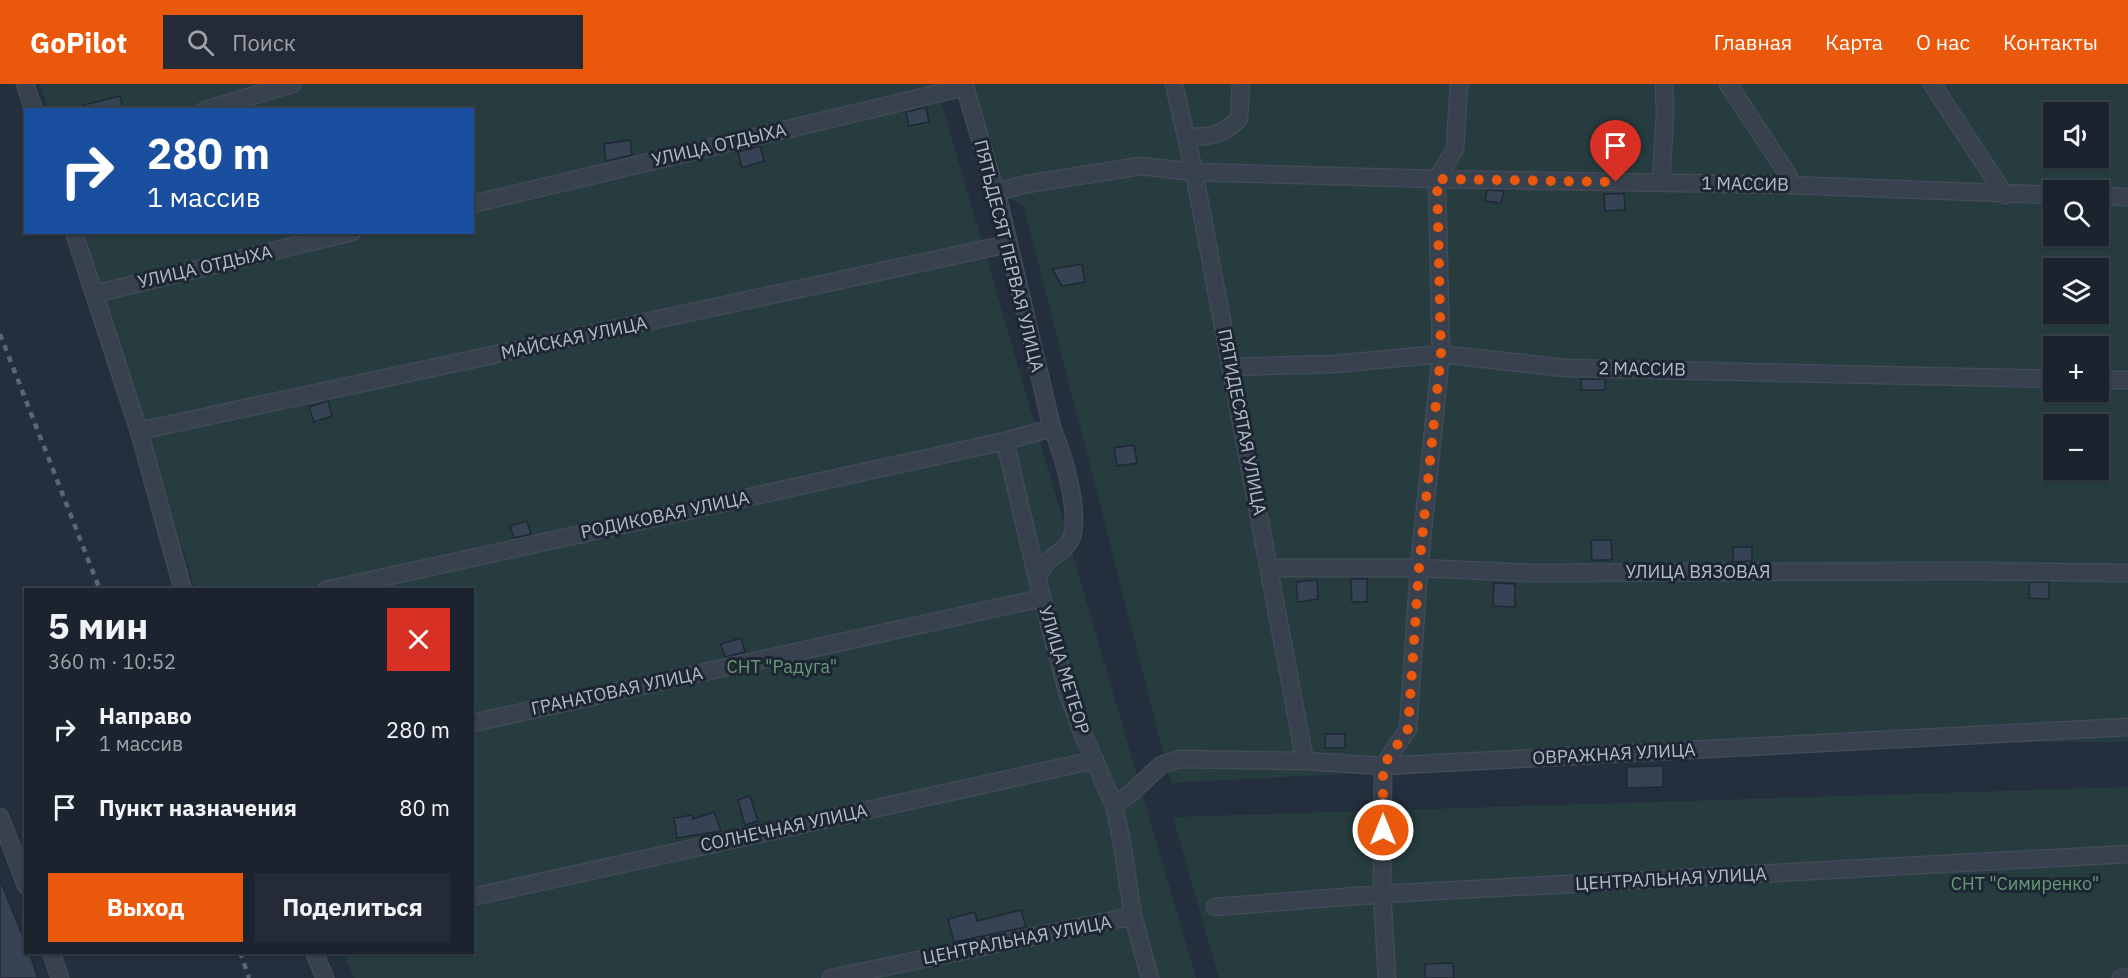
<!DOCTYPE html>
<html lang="ru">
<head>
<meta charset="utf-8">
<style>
	:root { --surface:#1b232e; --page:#242b36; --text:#f1f3f6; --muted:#a0a4aa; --line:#39404a; --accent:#ea580c }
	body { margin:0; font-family:"IBM Plex Sans",sans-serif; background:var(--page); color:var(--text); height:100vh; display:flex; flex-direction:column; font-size:22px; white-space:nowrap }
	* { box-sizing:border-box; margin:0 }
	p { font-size:20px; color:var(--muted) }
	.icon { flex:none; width:33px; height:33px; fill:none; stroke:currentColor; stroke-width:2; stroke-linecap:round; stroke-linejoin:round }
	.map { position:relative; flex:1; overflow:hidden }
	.drawer { position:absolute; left:24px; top:504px; width:450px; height:366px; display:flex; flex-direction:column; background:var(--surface); border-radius:0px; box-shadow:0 2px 4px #0004,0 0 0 2px var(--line) }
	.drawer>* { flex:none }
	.guide { position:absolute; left:24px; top:24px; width:450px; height:126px; border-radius:0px; box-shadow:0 2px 4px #0004,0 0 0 2px var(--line); background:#1a4fa0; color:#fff; overflow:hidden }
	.controls { position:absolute; left:2043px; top:18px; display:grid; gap:12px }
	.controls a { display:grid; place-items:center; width:66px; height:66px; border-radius:0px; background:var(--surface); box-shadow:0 2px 4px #0004,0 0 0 2px var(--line); font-size:30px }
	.pin { position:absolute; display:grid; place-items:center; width:51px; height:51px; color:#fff; margin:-62px -26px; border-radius:50% 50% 50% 0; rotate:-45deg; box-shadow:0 0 6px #0007 }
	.pin .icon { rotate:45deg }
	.me { position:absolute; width:66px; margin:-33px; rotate:0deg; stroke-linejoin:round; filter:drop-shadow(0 0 4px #0008) }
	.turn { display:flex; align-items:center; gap:21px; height:126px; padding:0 24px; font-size:27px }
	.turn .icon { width:78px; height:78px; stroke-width:2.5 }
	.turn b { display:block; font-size:42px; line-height:51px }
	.round { display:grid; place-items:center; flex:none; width:63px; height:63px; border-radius:0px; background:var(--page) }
	.head { display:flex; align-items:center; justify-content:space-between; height:102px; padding:0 24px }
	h1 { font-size:36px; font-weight:700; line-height:45px }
	.action { display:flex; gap:12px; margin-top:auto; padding:12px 24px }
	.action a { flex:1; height:69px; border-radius:0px; background:var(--accent); color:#fff; font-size:24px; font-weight:700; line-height:69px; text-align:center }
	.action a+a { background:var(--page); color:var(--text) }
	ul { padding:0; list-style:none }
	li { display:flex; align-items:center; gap:18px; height:78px; padding:0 24px }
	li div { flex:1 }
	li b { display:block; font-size:22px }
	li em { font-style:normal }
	header { display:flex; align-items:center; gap:36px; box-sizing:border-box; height:84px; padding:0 30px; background:var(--accent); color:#fff }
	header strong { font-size:28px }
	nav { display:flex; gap:33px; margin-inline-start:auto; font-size:21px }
	.search { width:420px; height:54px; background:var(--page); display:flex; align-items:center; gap:15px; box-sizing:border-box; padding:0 21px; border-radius:0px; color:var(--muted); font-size:22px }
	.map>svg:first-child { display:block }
	.green { fill:#263c3f; fill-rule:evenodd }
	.building { fill:#364354; stroke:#1f2835; stroke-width:1.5 }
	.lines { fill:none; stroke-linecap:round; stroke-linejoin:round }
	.minor-casing { stroke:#414a57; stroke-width:19 }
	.minor { stroke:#38414e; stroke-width:16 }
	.rail { stroke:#5a6575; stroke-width:4.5; stroke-dasharray:6 6; stroke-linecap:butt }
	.route { stroke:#ea580c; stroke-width:10; stroke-dasharray:0 18 }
	.labels { text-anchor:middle; stroke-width:6; stroke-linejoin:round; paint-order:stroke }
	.street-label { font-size:18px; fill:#b4bcc9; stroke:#1d2633 }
	.park-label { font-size:18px; fill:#6b9a76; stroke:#1d2633 }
</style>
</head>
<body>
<header>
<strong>GoPilot</strong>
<div class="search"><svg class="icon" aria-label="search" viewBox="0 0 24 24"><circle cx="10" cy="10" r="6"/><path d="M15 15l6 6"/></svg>Поиск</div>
<nav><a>Главная</a><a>Карта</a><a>О нас</a><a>Контакты</a></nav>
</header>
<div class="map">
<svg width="2128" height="894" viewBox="0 0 2128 894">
	<rect width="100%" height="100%" fill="#242f3e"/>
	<path class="green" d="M40,0H936L1196,894H354L343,869L472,868V506L195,505L85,149L472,148V26L48,25Z
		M959,0H2128V658H1962L1171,699L1024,123L984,95ZM2054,28H2098V74H2054ZM2054,106H2098V152H2054ZM2054,184H2098V230H2054ZM2054,262H2098V308H2054ZM2054,340H2098V386H2054Z
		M2128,703V894H1219L1173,733Z"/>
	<path class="building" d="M120,12L123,26H85L84,21Z
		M926,23L929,38L909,42L906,28Z
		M630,56L632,71L606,77L604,60Z
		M760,62L764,77L742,84L738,68Z
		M1487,106L1504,107L1501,119L1485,117Z
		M1604,110H1624L1625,126L1605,127Z
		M1082,180L1085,198L1062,202L1052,185Z
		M1581,295H1605V306H1581Z
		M328,317L332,332L314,338L309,323Z
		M1134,361L1137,379L1117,382L1114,364Z
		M527,437L531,450L514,454L510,442Z
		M1591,456H1611L1612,476H1592Z
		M1733,463H1752V477L1733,478Z
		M1351,495H1367V518H1352Z
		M1317,496L1318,515L1298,518L1296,498Z
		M2029,498H2049V515L2029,514Z
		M1494,499L1515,500V523L1493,522Z
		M741,554L745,568L725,573L721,560Z
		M1325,650H1345V664H1325Z
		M1663,682V703L1627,704V683Z
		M750,712L758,737L745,741L738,716Z
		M714,728L721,747L677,754L674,734L692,731L693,735Z
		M0,796L26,860V868H29L38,894H0Z
		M1021,826L1026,843L954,858L948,835L975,828L977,837Z
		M1453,879L1454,894H1425V880Z"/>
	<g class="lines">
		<defs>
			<path id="minor" d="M25,0L34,26
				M964,0L1000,123L1052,344C1063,369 1081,430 1071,455C1066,466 1055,470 1047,478C1043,482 1040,489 1037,494
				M1174,0L1194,88L1305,677
				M1728,0L1788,91V101
				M1932,0L2005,111
				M205,26L292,0
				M1186,53C1210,53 1221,52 1239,35L1241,0
				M1661,99L1665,28L1664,0
				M996,108L1027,100L1141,82L1194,88L1437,95L1788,101L2054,111
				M2098,112L2128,113
				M472,120L965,3
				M74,148L139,347L183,506
				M94,210L352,148
				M1231,283L1334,280L1441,270L1565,284L2054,295
				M2098,296H2128
				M1052,344L1005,357L1037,494L1067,607L1082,648L1114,721L1121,753L1133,832L1150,894
				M139,347L1008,160
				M1269,484H1419L1530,489L1970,487L2128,489
				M326,506L1005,357
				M472,639L1042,514
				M1114,721L1130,710L1161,681L1179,675L1305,677L1383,682L2128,643
				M0,733L26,801
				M472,813L1095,676
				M1215,823L1382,810L2128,770
				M51,868L60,894
				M314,868L325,894
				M831,894L1133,832
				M1387,894L1382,810L1383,682L1408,645L1419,484L1441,270L1437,95L1455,65L1459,0
				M2121,894H2128"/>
		</defs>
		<use href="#minor" class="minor-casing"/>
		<use href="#minor" class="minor"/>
		<path class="rail" d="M0,250L100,506
			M240,868L249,894"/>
	</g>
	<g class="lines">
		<path class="route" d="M1383,746V682L1408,645L1419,484L1441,270L1437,95L1616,98"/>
	</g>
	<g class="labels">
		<g class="street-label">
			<text transform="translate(719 61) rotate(-13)" y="6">УЛИЦА ОТДЫХА</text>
			<text transform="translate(1745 100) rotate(1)" y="6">1 МАССИВ</text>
			<text transform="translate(1009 172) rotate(76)" y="6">ПЯТЬДЕСЯТ ПЕРВАЯ УЛИЦА</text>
			<text transform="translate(205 183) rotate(-13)" y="6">УЛИЦА ОТДЫХА</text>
			<text transform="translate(574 254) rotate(-12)" y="6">МАЙСКАЯ УЛИЦА</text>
			<text transform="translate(1642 285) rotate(1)" y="6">2 МАССИВ</text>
			<text transform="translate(1242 338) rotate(79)" y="6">ПЯТИДЕСЯТАЯ УЛИЦА</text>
			<text transform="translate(665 431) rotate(-12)" y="6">РОДИКОВАЯ УЛИЦА</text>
			<text x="1698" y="494">УЛИЦА ВЯЗОВАЯ</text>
			<text transform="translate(1064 586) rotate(73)" y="6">УЛИЦА МЕТЕОР</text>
			<text transform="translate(617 607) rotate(-12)" y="6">ГРАНАТОВАЯ УЛИЦА</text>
			<text transform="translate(1614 670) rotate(-3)" y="6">ОВРАЖНАЯ УЛИЦА</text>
			<text transform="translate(784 744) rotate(-12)" y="6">СОЛНЕЧНАЯ УЛИЦА</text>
			<text transform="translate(1671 795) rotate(-3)" y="6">ЦЕНТРАЛЬНАЯ УЛИЦА</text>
			<text transform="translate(1017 856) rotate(-11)" y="6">ЦЕНТРАЛЬНАЯ УЛИЦА</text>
		</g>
		<g class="park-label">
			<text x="782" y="589">СНТ "Радуга"</text>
			<text x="2025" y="806">СНТ "Симиренко"</text>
		</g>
	</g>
</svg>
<div class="controls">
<a><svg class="icon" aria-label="sound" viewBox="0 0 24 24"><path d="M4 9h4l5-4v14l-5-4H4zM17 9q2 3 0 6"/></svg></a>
<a><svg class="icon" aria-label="search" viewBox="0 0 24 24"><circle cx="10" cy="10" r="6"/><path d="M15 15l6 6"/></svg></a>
<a><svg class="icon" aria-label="layers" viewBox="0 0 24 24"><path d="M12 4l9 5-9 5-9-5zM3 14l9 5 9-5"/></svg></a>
<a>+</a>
<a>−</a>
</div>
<div class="pin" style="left:1616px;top:98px;background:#d93025"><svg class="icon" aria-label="arrive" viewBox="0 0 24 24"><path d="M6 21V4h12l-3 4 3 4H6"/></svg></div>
<svg class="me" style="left:1383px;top:746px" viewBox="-20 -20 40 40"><circle r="17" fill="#ea580c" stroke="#fff" stroke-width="3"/><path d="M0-11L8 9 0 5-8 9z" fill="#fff"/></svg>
<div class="guide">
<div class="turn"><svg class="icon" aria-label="right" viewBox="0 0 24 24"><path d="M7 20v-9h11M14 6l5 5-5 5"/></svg><div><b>280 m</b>1 массив</div></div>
</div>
<section class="drawer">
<div class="head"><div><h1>5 мин</h1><p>360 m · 10:52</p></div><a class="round" style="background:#d93025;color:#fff"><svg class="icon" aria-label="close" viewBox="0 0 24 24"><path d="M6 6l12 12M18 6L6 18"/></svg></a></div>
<ul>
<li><svg class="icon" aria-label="right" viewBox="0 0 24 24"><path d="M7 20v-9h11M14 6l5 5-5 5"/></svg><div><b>Направо</b><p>1 массив</p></div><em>280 m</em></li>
<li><svg class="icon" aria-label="arrive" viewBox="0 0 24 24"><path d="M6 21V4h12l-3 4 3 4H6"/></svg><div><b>Пункт назначения</b></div><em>80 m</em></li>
</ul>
<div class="action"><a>Выход</a><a>Поделиться</a></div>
</section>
</div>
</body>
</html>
